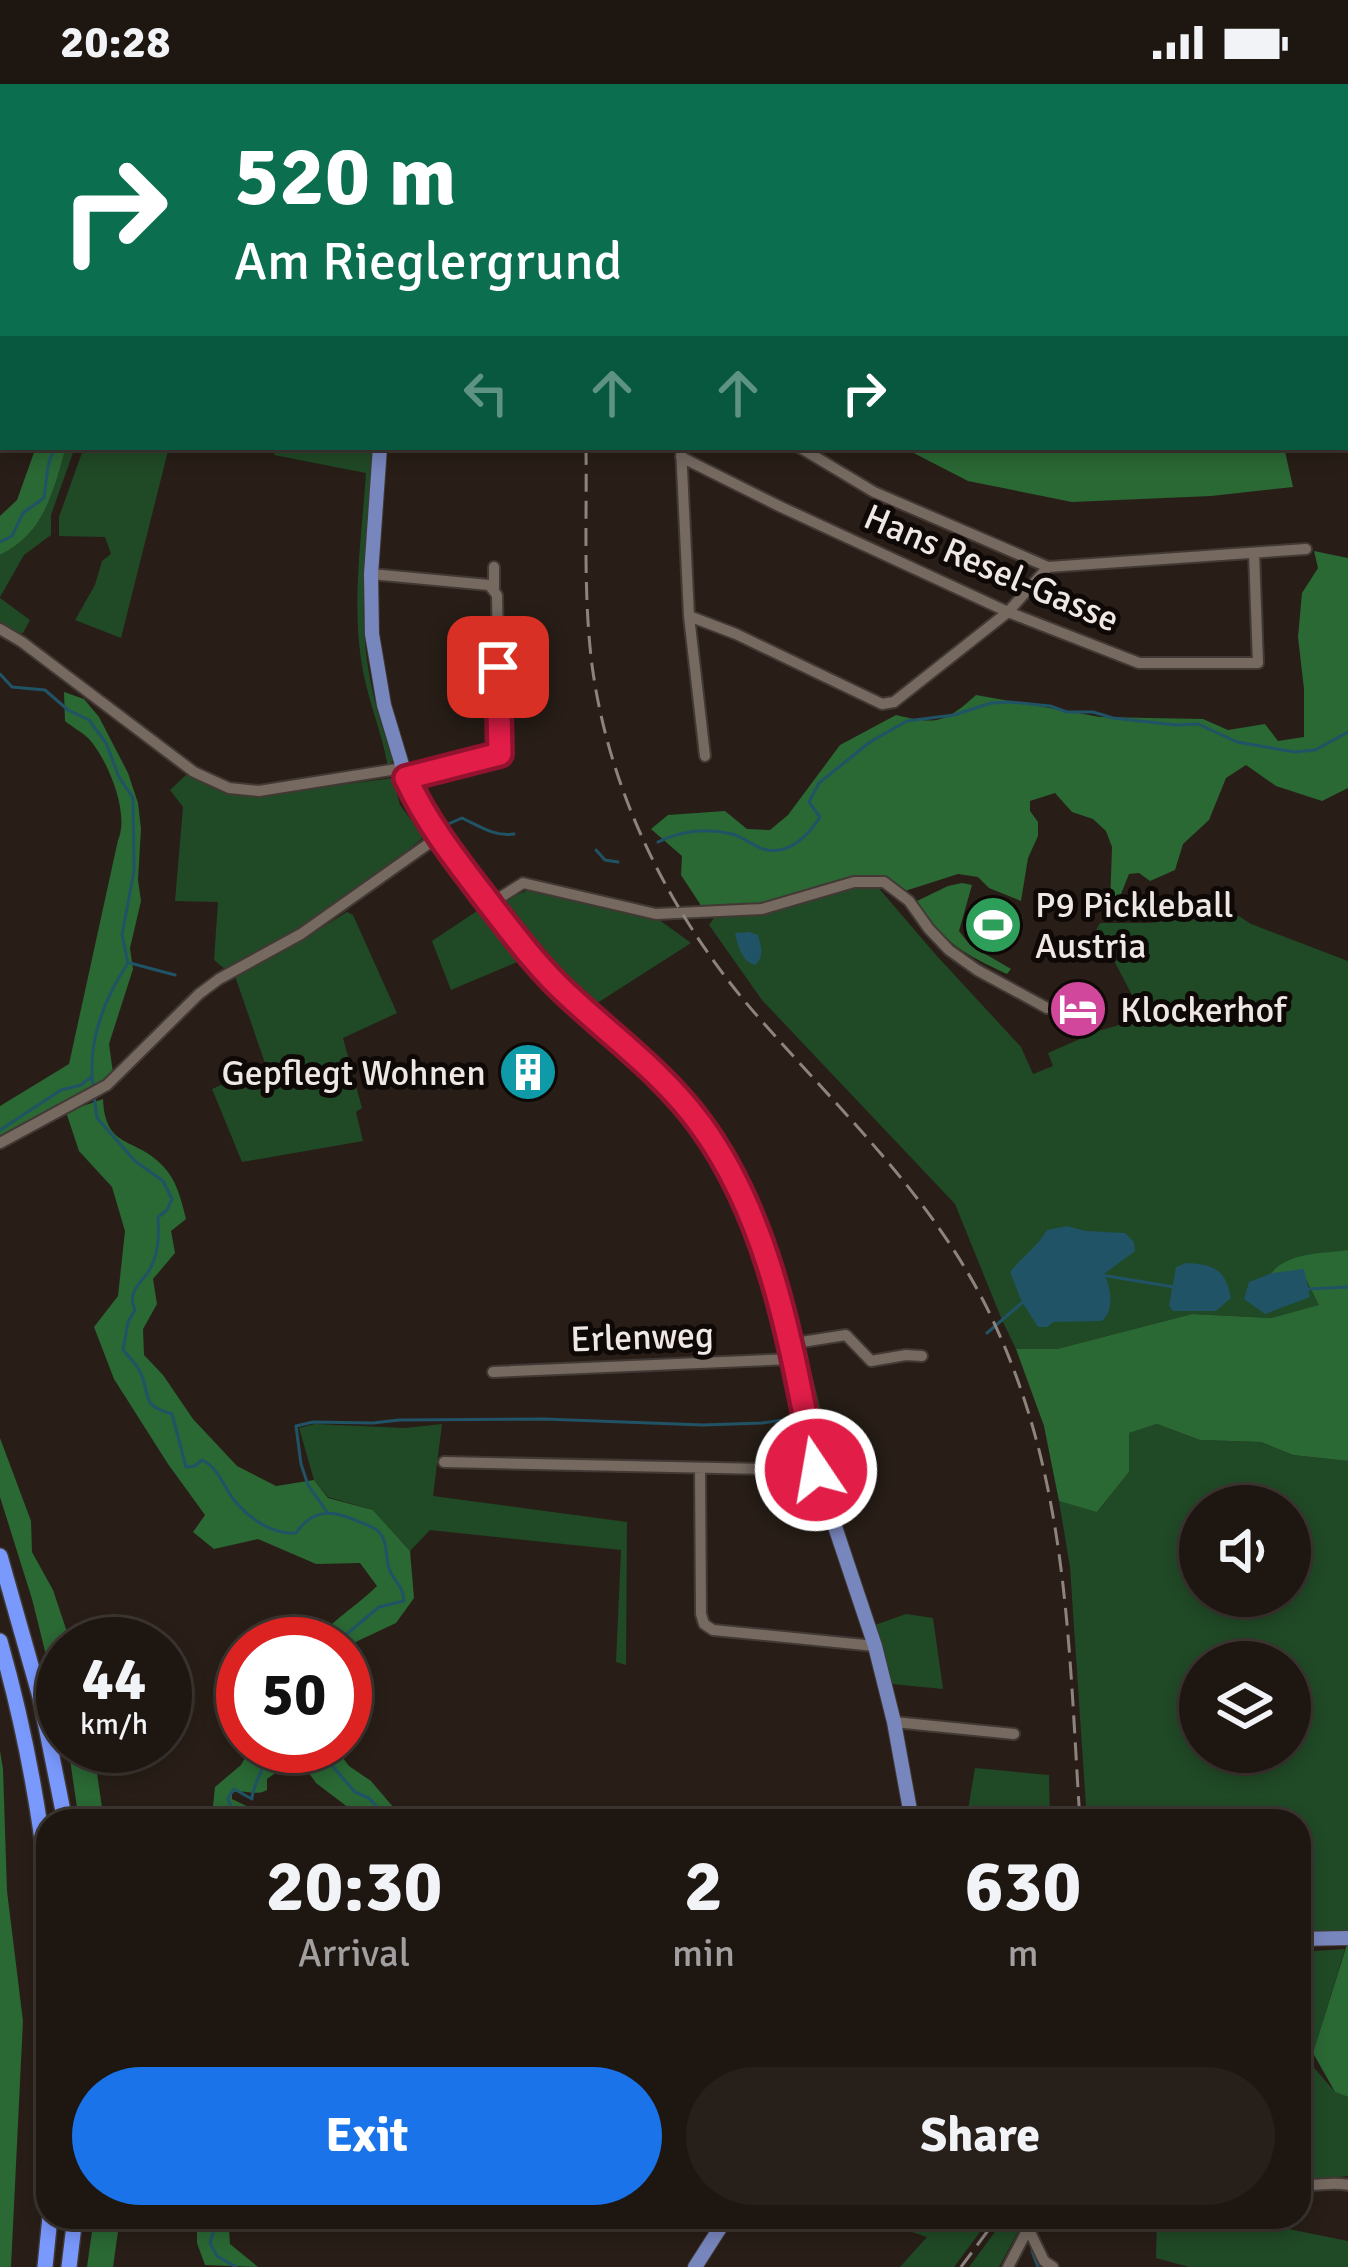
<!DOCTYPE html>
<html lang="en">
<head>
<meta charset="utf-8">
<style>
	:root { --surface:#1e1611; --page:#261f1a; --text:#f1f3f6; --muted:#a19f9f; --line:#3c3531; --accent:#1a73e8 }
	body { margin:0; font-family:Signika,sans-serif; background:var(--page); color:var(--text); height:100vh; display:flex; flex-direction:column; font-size:45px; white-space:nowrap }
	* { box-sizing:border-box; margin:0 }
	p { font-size:39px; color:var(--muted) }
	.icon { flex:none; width:66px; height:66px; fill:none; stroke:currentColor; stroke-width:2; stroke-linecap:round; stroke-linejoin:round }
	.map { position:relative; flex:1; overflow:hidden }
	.drawer { position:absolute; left:36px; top:1725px; width:1275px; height:420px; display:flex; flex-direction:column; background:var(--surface); border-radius:36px; box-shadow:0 6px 18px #0003,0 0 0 3px var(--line) }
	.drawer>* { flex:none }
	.banner { position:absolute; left:0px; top:0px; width:1350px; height:366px; box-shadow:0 6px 18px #0003,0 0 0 3px var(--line); background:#0b6e4f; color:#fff; overflow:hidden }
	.buttons { position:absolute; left:1179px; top:1401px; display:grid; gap:24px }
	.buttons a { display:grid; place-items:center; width:132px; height:132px; border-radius:50%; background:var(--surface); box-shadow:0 6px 18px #0003,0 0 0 3px var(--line); font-size:60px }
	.speed { position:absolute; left:36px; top:1533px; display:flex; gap:24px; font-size:60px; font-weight:700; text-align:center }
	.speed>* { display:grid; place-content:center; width:156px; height:156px; border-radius:50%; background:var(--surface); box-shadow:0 6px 18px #0003,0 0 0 3px var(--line); line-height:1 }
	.speed small { font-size:30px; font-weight:400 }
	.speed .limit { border:18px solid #d22; background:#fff; color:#111 }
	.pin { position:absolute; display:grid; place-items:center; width:102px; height:102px; color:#fff; margin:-51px; border-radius:24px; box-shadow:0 6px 18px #0006 }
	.me { position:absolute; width:132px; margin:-66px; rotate:348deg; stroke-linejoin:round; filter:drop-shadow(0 0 9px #0008) }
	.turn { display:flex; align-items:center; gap:42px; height:252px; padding:0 36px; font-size:54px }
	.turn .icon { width:156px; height:156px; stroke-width:2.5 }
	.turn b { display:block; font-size:84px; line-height:102px }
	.lanes { display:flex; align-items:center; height:114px; padding:0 36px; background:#0003; justify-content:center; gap:60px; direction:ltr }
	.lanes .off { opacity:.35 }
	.eta { display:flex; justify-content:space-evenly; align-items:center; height:204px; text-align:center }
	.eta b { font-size:72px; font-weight:700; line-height:84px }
	.primary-button { display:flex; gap:24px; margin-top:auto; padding:24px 36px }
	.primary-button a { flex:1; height:138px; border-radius:72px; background:var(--accent); color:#fff; font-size:48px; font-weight:700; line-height:138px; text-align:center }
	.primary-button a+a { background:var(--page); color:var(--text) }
	.status { display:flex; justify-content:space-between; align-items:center; height:84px; padding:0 60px; background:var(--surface); direction:ltr }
	.status svg { height:33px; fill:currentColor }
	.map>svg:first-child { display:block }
	.green { fill:#204926; fill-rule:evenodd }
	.forest { fill:#2a6834 }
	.water { fill:#215366 }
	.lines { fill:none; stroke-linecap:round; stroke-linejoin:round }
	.stream { stroke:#215366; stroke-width:3 }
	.minor-casing { stroke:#423935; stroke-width:14 }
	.major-casing { stroke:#423935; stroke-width:16 }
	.highway-casing { stroke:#423935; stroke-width:18 }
	.minor { stroke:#756960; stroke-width:10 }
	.major { stroke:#7886be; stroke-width:14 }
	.highway { stroke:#7a99fd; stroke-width:15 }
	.rail { stroke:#8d847e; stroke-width:3; stroke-dasharray:18 9; stroke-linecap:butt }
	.route-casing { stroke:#92132f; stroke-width:30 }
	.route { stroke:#e11d48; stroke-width:21 }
	.labels { text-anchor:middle; stroke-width:10; stroke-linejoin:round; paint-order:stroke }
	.street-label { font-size:36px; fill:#efe7e3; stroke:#0e0907 }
	.poi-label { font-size:36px; fill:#efe7e3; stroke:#0e0907; text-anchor:start }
</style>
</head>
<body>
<div class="status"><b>20:28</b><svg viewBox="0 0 49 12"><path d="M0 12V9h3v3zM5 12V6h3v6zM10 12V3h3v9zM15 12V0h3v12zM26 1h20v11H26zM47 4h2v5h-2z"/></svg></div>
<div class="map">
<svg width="1348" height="2183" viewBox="0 0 1348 2183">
	<rect width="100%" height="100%" fill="#281e17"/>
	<path class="green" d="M66,363H75L51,431V451L24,471L0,513V471C45,449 53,408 66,363Z
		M84,363H169L121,554L75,536L95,501L102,477L111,470L105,453L59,452V433Z
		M276,363H373C370,431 359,500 366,568C370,605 381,641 393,676L388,683C382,647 366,613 361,575C352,514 362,450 366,389L274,371Z
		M0,514L30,536L23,549L17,550L0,542Z
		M188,689L226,710L256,712L393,694L400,721L424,753L346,814L288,854L226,886L214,876L218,818L175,817L183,723L170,706Z
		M876,801L936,871L1021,963L1033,990L1053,982L1048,969L1098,947L1144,934L1109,867L1099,858L1095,848L1100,839H1149L1234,829L1251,840L1348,877V1214L1271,1234L1192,1230L1057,1265H1016L1002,1236L955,1120L762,916L709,841L716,831L842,803Z
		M529,806L561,811L658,835L691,859L591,923L542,879L498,824L504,816Z
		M974,818L1023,833L1013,864L964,848Z
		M480,825L522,876L451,906L432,857Z
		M347,828L353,831L397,929L343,954L362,1024L356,1028L363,1057L242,1078L212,1005L266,982L235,892L279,870Z
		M804,1260L823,1334L819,1336L834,1393L831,1398L828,1395L802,1304V1262Z
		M315,1340L405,1344L442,1340L433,1412L627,1438L626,1581L616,1578L621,1466L430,1446L410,1467L373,1426L328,1413L314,1396L299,1344Z
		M1157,1340L1200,1356L1261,1358L1293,1371L1348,1377V1850L1299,1851V1737H1087L1070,1483L1059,1417L1098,1427L1129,1388V1349ZM1200,1422H1290V1512H1200ZM1200,1578H1290V1668H1200Z
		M906,1530L933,1534L943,1605L892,1600L875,1541Z
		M975,1684L1049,1691L1050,1737H966Z
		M1345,1865L1310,1979L1335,2008L1348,2013V2092L1318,2095L1299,2092V1868Z
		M879,2133H991L954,2183H900L927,2153L885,2139Z
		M1006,2133H1026L999,2183H969Z
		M1167,2133H1271L1269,2141L1348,2157V2183H1189L1156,2174L1157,2136Z"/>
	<path class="forest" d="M36,363H66C53,408 45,449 0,471V432L17,416Z
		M902,363H1284L1293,403L1211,412L1072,418L968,397Z
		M1314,467L1348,474V704L1322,717L1276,702L1246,681L1226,694L1209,736L1183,760L1175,786L1150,797L1139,789L1129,790L1117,820L1110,822L1112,763L1106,747L1093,735L1072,728L1055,709L1030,717V727L1038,738V752L1028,774L1021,817L989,804L978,793L958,790L905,807L880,794L763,821L702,823L681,791L682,772L651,745L668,731L725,727L747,745L770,746L788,731L840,661L896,631C937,641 945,639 976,611L1100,633L1203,635L1228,646L1265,640L1278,657L1304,653V605L1298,553L1302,509L1318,484Z
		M64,608L84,615L99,633L128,689L138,719L141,745L138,796L141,817L130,864L133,885L109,960L113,989L103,999L0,1054V1022L69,980L118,756C130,730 108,676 89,655C82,648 72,643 65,637Z
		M962,799L972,801L959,847L970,861L1011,885L1007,890C966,871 941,858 917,817L948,802Z
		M103,1015C105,1066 135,1052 163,1082C177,1097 181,1115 186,1135L171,1147L175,1169L153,1195L157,1220L143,1245L144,1271L163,1291L193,1335L237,1382L276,1402L314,1396L328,1414L373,1426L410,1467L414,1514L396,1539L345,1563V1560H314C331,1536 356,1523 377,1502L360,1479L316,1480L258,1455L214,1465L193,1448L205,1431L168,1380L114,1295L94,1243L118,1212L125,1147L112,1103L79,1067L66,1028Z
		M1348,1166V1377L1293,1371L1261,1358L1200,1356L1157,1340L1129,1349V1388L1097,1428L1059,1417L1044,1342L1016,1265H1057L1192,1230L1271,1234L1319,1221L1304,1191L1268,1194C1283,1168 1320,1170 1348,1166Z
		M0,1354L31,1437L32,1468L53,1506L71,1560H63V1639L32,1515L0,1413Z
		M68,1662H93L104,1737H79Z
		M252,1662H334L349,1682L371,1697L405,1737H366L316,1699L304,1682L293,1675L284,1678L278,1687L267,1695V1706C255,1713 244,1704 232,1709V1715L257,1727L270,1737H222L213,1722L215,1703L241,1681Z
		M0,1667L3,1685L7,1807L23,1937L11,2183H0Z
		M1348,1857V2013L1335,2008L1313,1969Z
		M94,2133H120L113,2183H87Z
		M197,2133H235L229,2145L230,2160L258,2183L205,2181L197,2159Z"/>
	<path class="water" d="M749,848L758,851C761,862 765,872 755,881C741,877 738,861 735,849Z
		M1067,1142L1086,1147L1125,1149L1134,1158L1135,1167L1104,1190C1111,1204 1115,1225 1102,1237L1054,1238L1047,1243H1038L1022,1218L1010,1188C1022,1173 1037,1163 1047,1146Z
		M1186,1179C1214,1180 1226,1186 1231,1214L1216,1227H1173L1169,1222L1176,1183Z
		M1304,1185L1310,1213L1265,1230L1244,1215L1249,1198L1272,1189Z"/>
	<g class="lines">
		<path class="stream" d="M104,3L105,0
			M0,458L12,452L23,429L44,414L48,382L54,363
			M0,590L12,603L45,606L68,626L89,636L106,659L119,693L133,714L134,787L122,851L128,879C105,913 87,958 93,1001
			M446,741L462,734C479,742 495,753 514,750
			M658,758C682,746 707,744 732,750C744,753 755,764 767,766C790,770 809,751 820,733L809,718L819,699L870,658L907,637L954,631L991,619L1010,618L1050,622L1067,628H1093L1113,634L1176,641L1198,640L1237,658L1295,668L1315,666L1348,648
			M596,766L605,776L618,778
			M407,768L425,756
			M130,879L175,891
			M94,1011L97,1034L135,1077L163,1097L172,1115L167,1126L158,1133C159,1150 159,1167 151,1183C143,1199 126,1206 135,1226L128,1238L123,1266C130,1274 139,1282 142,1292C151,1317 142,1321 172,1330L186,1383L195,1382L202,1376C219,1384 223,1402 234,1416C249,1434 272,1451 296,1449C314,1422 336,1427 362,1439C367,1441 376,1444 379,1448C388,1457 385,1472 389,1484C393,1498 402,1498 404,1517L379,1523L335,1560
			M0,1046L61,1006L81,1001L91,993
			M1101,1191L1174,1203
			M1308,1205L1348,1203
			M987,1249L1024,1217
			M327,1428L308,1401L301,1380L296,1342L313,1338L373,1339L399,1336L544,1335L703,1341L762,1339L797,1334
			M315,1662L355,1708L369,1714L389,1737
			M251,1737C238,1731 231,1728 228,1714L234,1705L252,1715C252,1702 267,1677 273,1662
			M218,2133L210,2159L217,2172L236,2183
			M1032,2167L1038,2183"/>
		<defs>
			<path id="minor" d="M535,0L536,3
				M717,0L719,3
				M1064,0L1068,3
				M0,89L3,92
				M681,363L689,532L705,672
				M799,363L874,408L1048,483
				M681,373L781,423L1008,528L1139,579H1258L1254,469
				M494,483V505
				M371,490L489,501L497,511L500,670L406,694
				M689,532L736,550L882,620L894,618L1008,528L1048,483L1306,465
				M0,545L22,558L194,688L229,704L259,707L403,684
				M490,820L523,799L656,830L762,825L854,798H884L909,817L929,845L949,866L977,886L1047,924
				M0,1059L107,1001L199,910L219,895L301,850L438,753
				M789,1260L846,1251L871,1277L906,1271L922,1272
				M493,1288L792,1275
				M444,1378L816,1386
				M700,1385L701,1530L704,1540L713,1546L875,1562
				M894,1638L1014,1650
				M1299,2100C1316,2103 1332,2097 1348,2101
				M1029,2146L1044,2177L1053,2183
				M1008,2183L1034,2133"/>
			<path id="major" d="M460,3V0
				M380,363L371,490L372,550L384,621L406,694L438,753L538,882L681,1017L724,1075L741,1106L766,1176L789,1260L816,1386L875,1562L894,1638L912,1737
				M1299,1855L1348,1854
				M695,2183L727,2133"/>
			<path id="highway" d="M0,1472L40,1613L65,1737
				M0,1557C23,1638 39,1720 48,1804
				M45,2183L50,2133
				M69,2183L75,2133"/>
		</defs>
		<use href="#minor" class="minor-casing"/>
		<use href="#major" class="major-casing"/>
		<use href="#highway" class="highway-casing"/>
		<use href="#minor" class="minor"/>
		<use href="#major" class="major"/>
		<use href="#highway" class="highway"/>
		<path class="rail" d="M647,3L648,0
			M586,363C587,435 583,509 592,581C610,716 677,844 768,944C847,1033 932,1115 986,1222C1069,1389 1068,1556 1080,1737
			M961,2183L998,2133"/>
	</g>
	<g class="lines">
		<defs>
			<path id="route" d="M498,583L500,670L406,694C428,742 460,781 492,823C517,855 540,886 570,913C614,954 665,991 701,1041C773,1140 792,1269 816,1386"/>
		</defs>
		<use href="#route" class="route-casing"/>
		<use href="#route" class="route"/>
	</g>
	<defs>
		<symbol id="stadium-disc" viewBox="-11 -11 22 22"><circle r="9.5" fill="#2e9e5b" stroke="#0e0907"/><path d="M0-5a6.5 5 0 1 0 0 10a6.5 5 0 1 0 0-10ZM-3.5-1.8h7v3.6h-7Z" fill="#fff"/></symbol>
		<symbol id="hotel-disc" viewBox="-11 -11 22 22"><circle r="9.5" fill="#d1479c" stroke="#0e0907"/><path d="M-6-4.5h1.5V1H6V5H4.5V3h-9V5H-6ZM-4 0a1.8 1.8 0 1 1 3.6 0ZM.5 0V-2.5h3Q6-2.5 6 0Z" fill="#fff"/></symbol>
		<symbol id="building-disc" viewBox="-11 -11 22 22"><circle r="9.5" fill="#0f9aa8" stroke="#0e0907"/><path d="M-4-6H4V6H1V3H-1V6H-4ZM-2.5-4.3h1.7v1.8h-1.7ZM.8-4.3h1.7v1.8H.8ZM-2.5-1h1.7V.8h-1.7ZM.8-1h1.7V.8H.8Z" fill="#fff"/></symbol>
	</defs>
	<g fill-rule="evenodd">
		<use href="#stadium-disc" x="960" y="808" width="66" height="66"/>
		<use href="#hotel-disc" x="1045" y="892" width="66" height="66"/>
		<use href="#building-disc" x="495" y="955" width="66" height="66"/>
	</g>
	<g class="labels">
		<g class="street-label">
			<text transform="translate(992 483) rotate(23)" y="13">Hans Resel-Gasse</text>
			<text transform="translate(642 1252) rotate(-2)" y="13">Erlenweg</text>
		</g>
		<g class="poi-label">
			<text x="1035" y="833">P9 Pickleball<tspan x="1035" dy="41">Austria</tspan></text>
			<text x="1120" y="938">Klockerhof</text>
			<text x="486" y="1001" text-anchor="end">Gepflegt Wohnen</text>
		</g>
	</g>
</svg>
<div class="buttons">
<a><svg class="icon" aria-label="sound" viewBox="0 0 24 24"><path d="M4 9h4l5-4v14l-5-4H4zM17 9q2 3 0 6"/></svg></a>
<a><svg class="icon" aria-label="layers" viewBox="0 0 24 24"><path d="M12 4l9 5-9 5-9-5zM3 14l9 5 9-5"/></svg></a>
</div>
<div class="speed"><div>44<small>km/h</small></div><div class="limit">50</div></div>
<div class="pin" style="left:498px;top:583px;background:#d93025"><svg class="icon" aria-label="arrive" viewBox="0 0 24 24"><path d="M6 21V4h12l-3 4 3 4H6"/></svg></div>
<svg class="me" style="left:816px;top:1386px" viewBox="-20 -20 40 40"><circle r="17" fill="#e11d48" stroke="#fff" stroke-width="3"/><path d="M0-11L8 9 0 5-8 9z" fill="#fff"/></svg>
<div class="banner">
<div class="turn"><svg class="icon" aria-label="right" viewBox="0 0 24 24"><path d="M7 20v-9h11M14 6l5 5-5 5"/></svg><div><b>520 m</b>Am Rieglergrund</div></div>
<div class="lanes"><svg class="icon off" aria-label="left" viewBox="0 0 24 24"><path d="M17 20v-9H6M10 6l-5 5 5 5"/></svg><svg class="icon off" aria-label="ahead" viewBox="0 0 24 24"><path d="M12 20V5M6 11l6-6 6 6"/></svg><svg class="icon off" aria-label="ahead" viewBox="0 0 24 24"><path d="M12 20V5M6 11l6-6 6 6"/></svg><svg class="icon" aria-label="right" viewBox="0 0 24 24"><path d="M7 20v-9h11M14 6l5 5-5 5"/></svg></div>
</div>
<section class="drawer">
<div class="eta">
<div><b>20:30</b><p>Arrival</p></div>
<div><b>2</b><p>min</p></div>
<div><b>630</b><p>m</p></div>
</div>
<div class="primary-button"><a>Exit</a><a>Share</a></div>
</section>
</div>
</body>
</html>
